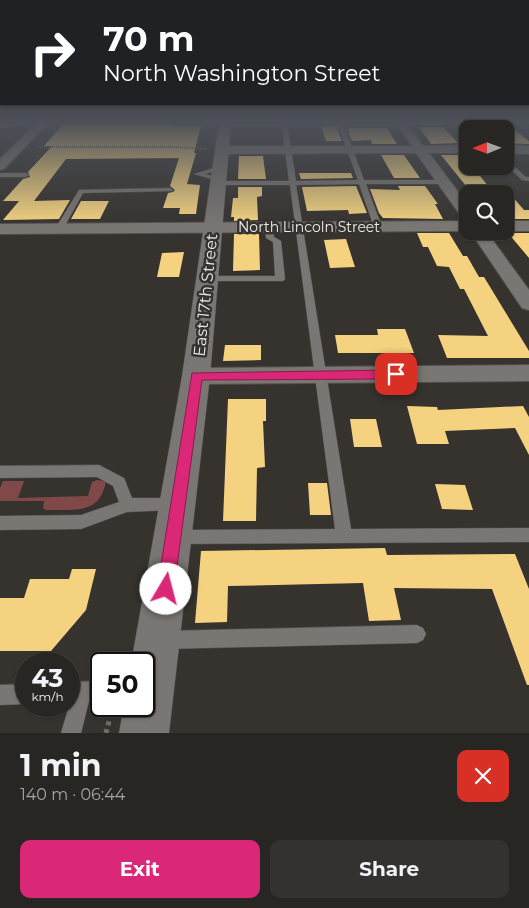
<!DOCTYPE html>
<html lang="en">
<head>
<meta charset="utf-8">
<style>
	:root { --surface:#282623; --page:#343230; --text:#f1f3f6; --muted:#a5a5a6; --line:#444341; --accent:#db2777 }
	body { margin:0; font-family:Montserrat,sans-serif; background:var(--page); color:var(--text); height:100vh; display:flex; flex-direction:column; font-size:19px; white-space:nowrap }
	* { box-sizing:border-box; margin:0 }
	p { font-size:16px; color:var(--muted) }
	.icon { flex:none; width:28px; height:28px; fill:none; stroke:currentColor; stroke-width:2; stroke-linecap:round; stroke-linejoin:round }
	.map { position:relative; height:733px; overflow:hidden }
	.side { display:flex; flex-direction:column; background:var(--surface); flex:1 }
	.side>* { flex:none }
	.banner { position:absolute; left:0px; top:0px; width:530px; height:105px; box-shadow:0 1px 4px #0004,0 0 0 1px var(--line); background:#202124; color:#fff; overflow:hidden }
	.needle { width:32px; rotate:269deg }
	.tools { position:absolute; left:459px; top:120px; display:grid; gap:10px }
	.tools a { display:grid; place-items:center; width:55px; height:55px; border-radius:10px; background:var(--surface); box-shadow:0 1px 4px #0004,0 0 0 1px var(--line); font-size:25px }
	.speed { position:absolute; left:15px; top:652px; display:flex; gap:10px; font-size:25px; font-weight:700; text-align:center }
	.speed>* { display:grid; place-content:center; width:65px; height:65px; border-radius:50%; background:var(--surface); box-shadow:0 1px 4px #0004,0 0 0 1px var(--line); line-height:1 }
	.speed small { font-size:12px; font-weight:400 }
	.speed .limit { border:2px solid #111; border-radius:8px; background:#fff; color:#111 }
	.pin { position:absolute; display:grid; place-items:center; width:42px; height:42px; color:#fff; margin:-21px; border-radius:10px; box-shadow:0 2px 8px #0006 }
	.me { position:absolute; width:55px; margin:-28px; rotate:8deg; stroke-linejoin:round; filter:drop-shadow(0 0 4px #0008) }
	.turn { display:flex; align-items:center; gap:18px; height:105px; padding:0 20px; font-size:22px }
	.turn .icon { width:65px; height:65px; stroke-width:2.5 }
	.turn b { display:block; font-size:35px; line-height:42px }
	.round { display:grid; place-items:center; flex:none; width:52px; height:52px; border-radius:10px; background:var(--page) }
	.overview { display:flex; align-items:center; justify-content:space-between; height:85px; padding:0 20px }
	h1 { font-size:30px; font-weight:700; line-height:38px }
	.cta { display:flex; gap:10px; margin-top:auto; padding:10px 20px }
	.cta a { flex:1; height:58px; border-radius:10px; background:var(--accent); color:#fff; font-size:20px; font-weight:700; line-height:58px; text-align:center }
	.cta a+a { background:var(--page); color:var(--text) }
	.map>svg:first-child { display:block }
	.green { fill:#81484a }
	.building { fill:#f4d280 }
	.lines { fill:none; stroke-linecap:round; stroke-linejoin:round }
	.lane-casing { stroke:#54504e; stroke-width:1 }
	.street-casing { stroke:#54504e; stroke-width:2 }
	.secondary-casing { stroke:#54504e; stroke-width:1 }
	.path-far1 { stroke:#706d69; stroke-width:2; stroke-dasharray:1 1; stroke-linecap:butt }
	.path { stroke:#706d69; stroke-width:5; stroke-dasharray:4 4; stroke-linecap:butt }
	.lane { fill:#7a7673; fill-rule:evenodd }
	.street { fill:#7a7673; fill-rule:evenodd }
	.secondary { fill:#7a7673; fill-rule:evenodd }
	.route { fill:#db2777; stroke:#8e194d }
	.labels { text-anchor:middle; stroke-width:5; stroke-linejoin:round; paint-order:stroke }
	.far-street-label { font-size:14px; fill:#eeebe9; stroke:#36332f }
	.street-label { font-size:16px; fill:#eeebe9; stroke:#36332f }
</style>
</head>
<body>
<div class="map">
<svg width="529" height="733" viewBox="0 0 529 733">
	<rect width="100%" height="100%" fill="#36332f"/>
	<path class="green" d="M97,480L106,481C100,516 73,509 46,510L43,508L44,501H0V488L3,481H24L18,498L88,496L92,482Z"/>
	<path class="building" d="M64,123H172L171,126H201L194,153H196L187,184L200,185L196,214H179L180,208H163L168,193L173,192L175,190L170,186L179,158L66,159L34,201L70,200L59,219L3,220L19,201H3L23,179L30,177L28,172L52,146H44Z
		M321,126H339L337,129L342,141H326Z
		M419,127H443L458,143L431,144Z
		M491,127H511L529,141V144L505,143V129Z
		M351,128H387L397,144H372L371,140L352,141L347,129Z
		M381,155H404L420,178H394Z
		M441,155H462L468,161V166H472L493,192H471Z
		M239,156H263L266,179H238Z
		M299,173H351L353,178L301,179Z
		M356,186L367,213L349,214L348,210L307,211L302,187Z
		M398,186H425L438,204H435L443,219L383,218L379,213L370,189L400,190Z
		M238,187H262V196L257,197L258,220L234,221V217H231L233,198H238Z
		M505,188L524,210H529V219H505Z
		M81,201H109L100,219H71Z
		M417,233H449L463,256H467L479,277H484L529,351V358H447L438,335L488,336L464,289H460L449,267L437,266L428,247H423Z
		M508,233H529V258Z
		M234,234H259L260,270L233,271Z
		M346,239L355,267L330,268L324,240Z
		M184,252L179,277H157L162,253Z
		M377,329H405L414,353H338L335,335H378Z
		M225,345H261V360L223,361Z
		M228,399H266V421H263L265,467L257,468L256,521H223Z
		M407,406L437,407L438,410L523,406L529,417V455L515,428L445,431L449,444H417Z
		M350,419H376L382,447H354Z
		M308,483H327L331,515H310Z
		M435,484L465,485L473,510L442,509Z
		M385,548L387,555L515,554L529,589V685H527L492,589L394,588L401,620L369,621L363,583L228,586L227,622L195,623L201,551Z
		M72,569H96L86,610L51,651H0V598H24L30,579H69Z"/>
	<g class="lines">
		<defs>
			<path id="lane" d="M1,123H22L4,128L1,126Z
				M223,123H287L296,181L358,180L339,128L348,123H529L528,125L351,126L345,128L364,180H443L446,182L443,184H366L382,227L381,229L374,227L359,184L296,185L351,529L529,528V542L178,544L173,542L170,537L173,532L178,530L335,529L290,185H218L215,183L218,181L194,174L220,166L223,168L222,169L205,174L220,178L221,179L218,181H289L282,126H225Z
				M505,158L526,177H529V181L522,180L505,164Z
				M0,173H26L29,175L26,177H0Z
				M170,188L173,190L172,191L83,193L62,231L55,229L79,190Z
				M266,225H272L274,237L281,241L285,279L283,281H203L201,279L206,276H275L273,242L266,238Z
				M99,465L124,478L132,498H173L178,499L180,504L178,509L173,510L127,512L81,529L0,530V516L81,515L119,502L113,486L97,477L0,478V466Z
				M417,625L423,628L426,634L423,640L417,643L165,649L159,646L156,640L159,634L165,631Z
				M101,681V701H89L81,733H61L69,706V682Z
				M26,684V704L0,705V685Z"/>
			<path id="street" d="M37,123H48L4,169L0,170V159Z
				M396,123H406L423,146L468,145V153H429L468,205V220L463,219L416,153L222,154L216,150L222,146H412Z
				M505,145L529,146V154L505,153Z
				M468,221V231L0,234V224Z
				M505,221H529V231H505Z
				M470,231H486L529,290V310L522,308Z
				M529,365V381L196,384L188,382L185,376L188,370L196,368Z"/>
			<path id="secondary" d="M219,123H231L210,376L169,733H119L124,706H144V664H131L182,376Z"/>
		</defs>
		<use href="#lane" class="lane-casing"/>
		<use href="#street" class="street-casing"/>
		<use href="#secondary" class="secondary-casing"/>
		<path class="path-far1" d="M38,147H177L207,149"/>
		<path class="path" d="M106,733L113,706"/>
		<use href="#lane" class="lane"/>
		<use href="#street" class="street"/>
		<use href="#secondary" class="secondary"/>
	</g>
	<linearGradient id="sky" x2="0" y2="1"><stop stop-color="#1e1c1a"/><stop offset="0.54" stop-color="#4c5058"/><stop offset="1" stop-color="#4c5058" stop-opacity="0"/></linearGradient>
	<rect width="529" height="226" fill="url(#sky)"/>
	<path class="route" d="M396,370L402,374L396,379L202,380L174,589L171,595L166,597L160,595L157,589L192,373Z"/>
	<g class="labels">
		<g class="far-street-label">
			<text x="309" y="232">North Lincoln Street</text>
		</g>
		<g class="street-label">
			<text transform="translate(205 295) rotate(-84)" y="6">East 17th Street</text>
		</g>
	</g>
</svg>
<div class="tools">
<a><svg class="needle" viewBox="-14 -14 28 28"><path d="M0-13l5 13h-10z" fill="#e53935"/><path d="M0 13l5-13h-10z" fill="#a5a5a6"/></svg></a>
<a><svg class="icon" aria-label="search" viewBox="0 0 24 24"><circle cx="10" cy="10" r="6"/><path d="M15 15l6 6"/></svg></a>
</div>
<div class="speed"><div>43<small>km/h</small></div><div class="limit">50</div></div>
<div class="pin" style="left:396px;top:374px;background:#d93025"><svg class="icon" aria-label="arrive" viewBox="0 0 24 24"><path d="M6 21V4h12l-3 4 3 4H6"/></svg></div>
<svg class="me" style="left:166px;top:589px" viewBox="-20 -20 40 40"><circle r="19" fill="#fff"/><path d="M0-13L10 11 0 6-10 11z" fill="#db2777"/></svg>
<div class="banner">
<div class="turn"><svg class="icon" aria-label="right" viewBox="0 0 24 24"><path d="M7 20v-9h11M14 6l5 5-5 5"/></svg><div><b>70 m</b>North Washington Street</div></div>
</div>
</div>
<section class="side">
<div class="overview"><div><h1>1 min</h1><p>140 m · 06:44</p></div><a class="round" style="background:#d93025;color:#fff"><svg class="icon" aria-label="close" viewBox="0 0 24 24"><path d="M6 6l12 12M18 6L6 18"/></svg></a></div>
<div class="cta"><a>Exit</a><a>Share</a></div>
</section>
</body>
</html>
